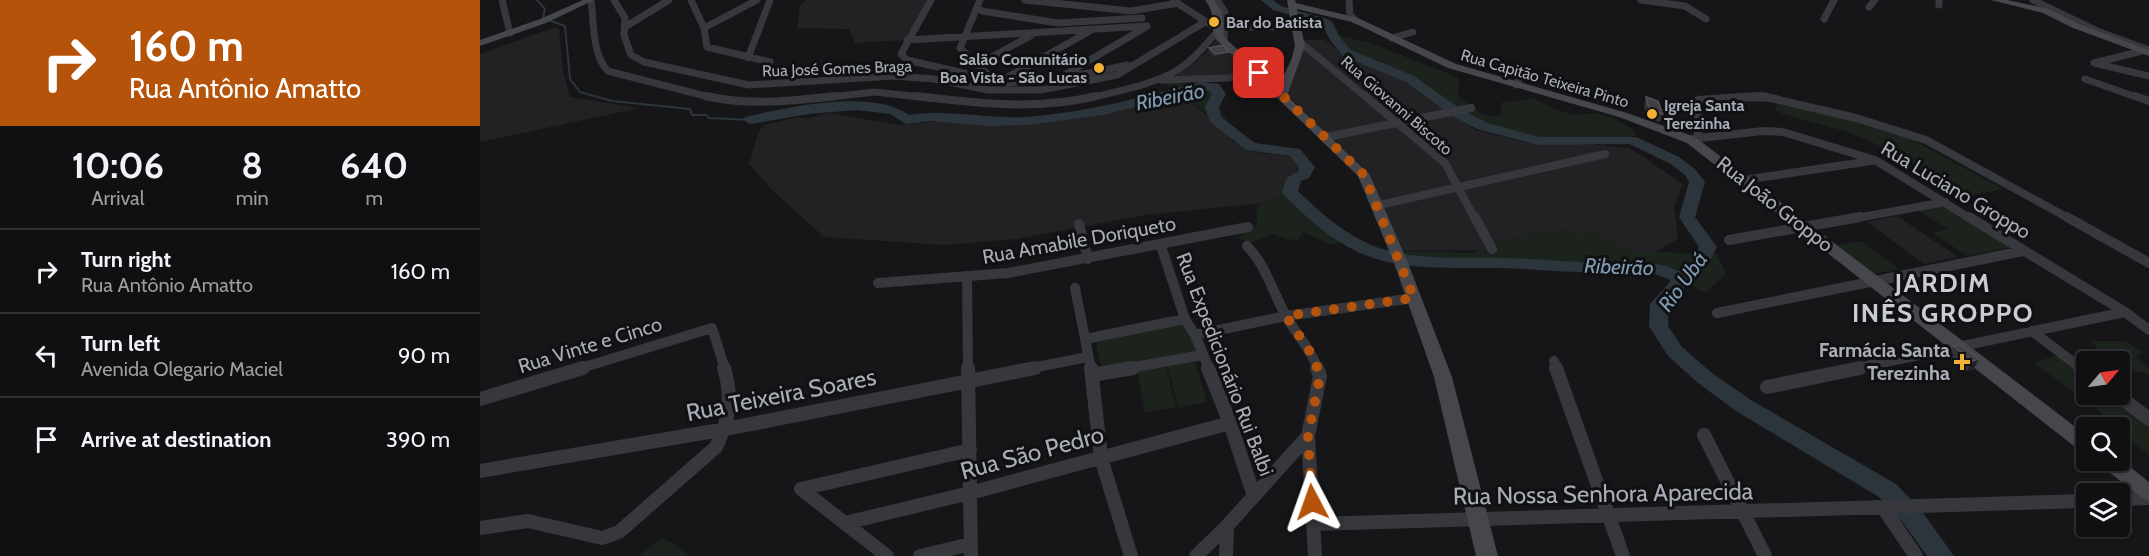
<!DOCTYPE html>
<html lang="en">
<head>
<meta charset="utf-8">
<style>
	:root { --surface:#101012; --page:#1e1e20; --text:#f1f3f6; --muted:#9c9d9f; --line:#303032 }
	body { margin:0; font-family:Cabin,sans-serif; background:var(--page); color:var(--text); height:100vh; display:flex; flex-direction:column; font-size:22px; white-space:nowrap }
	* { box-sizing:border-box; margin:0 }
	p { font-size:20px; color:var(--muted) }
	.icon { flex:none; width:33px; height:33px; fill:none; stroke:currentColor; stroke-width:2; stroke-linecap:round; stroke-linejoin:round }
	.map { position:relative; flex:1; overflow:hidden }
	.details { display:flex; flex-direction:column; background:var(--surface); width:480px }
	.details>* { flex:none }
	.guide { background:#b45309; color:#fff; overflow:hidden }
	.needle { width:39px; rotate:61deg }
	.controls { position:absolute; left:1596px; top:351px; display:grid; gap:12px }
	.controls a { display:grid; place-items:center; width:54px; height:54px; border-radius:6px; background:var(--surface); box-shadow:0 2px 4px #0004,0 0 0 2px var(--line); font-size:30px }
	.pin { position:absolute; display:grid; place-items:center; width:51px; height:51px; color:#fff; margin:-26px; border-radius:12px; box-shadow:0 3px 9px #0006 }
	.me { position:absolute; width:66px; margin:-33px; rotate:356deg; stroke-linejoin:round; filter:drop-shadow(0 0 4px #0008) }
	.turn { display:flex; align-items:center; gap:21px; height:126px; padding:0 30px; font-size:27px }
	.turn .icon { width:78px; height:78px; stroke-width:2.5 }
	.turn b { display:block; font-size:42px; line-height:51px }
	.eta { display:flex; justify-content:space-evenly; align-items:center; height:102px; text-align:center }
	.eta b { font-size:36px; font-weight:700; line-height:42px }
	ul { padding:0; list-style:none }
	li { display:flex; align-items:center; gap:18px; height:84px; padding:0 30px; border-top:2px solid var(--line) }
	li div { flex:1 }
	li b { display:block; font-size:22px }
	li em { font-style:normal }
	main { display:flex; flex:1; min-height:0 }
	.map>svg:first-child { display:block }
	.built { fill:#222225 }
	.green { fill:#1c231d }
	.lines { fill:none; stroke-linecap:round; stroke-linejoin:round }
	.stream { stroke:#2c353c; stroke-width:2 }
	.river { fill:#2c353c; fill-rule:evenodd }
	.street-far3 { stroke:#37383d; stroke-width:7 }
	.street-far2 { stroke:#37383d; stroke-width:8 }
	.street-far1 { stroke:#37383d; stroke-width:10 }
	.street { stroke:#37383d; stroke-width:14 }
	.secondary { fill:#45474d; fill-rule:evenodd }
	.wall { fill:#323236 }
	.shaded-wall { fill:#212124 }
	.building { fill:#3f3f44; stroke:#4f5156; stroke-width:1.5 }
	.route { stroke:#b45309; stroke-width:10; stroke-dasharray:0 18 }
	.poi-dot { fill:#f2b134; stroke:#111113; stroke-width:2 }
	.labels { text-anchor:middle; stroke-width:6; stroke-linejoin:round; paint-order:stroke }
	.far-poi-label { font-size:16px; font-weight:bold; fill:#a8adb8; stroke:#111113; text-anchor:start }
	.far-street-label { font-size:16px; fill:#a8adb8; stroke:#111113 }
	.street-label { font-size:20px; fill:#a8adb8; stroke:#111113 }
	.poi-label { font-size:20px; font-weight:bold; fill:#a8adb8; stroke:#111113; text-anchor:end }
	.water-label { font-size:21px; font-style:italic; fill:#7f9bb3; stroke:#111113 }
	.near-street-label { font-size:24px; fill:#a8adb8; stroke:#111113 }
	.district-label { font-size:26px; font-weight:bold; letter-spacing:1.5px; fill:#c9ccd4; stroke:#111113 }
</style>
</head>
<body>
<main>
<section class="details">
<div class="guide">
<div class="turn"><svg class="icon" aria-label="right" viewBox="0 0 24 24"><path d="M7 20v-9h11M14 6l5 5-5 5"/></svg><div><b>160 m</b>Rua Antônio Amatto</div></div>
</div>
<div class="eta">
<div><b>10:06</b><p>Arrival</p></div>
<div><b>8</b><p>min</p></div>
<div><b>640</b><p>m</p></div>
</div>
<ul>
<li><svg class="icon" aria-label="right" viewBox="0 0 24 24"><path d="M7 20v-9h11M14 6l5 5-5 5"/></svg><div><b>Turn right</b><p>Rua Antônio Amatto</p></div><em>160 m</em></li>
<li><svg class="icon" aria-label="left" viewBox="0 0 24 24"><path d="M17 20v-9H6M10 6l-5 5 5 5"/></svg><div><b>Turn left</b><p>Avenida Olegario Maciel</p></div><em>90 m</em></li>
<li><svg class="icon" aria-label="arrive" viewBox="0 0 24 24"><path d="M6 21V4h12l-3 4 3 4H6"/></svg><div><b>Arrive at destination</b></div><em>390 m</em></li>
</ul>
</section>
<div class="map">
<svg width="1669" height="556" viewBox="0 0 1669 556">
	<rect width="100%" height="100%" fill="#161618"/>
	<path class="built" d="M326,0H448L425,40L375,43L369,29L317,28L320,6Z
		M75,27L79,29L83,71L90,97L160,108L0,142V54Z
		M737,38L773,73L692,79L726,53Z
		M816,40H845L861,52L924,79L940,93L996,130L1049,143H1095L1150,148L1203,184L1194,206L1198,239L1176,252L918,250L891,176L806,94V79Z
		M685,97L709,100L733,120L750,139L769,151L812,157L820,167L795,202L665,215L536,239L464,245L344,237L294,192L269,164L278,133L284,125L319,117L327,119L348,113L420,125L467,120L501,124L598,117Z
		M1417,216L1478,257L1444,264L1387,222Z"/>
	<path class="green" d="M854,35L891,43L979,78L978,96C992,108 1002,118 1021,115V103L1053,98L1075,109L1094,115L1117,113L1135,119L1151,128L1157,134L1140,145L1060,138L1009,126L984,113L934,77L903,68V63L872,51Z
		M683,82L738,83L734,87L742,91V100L737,105C742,118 754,125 760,137L750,139C739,126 726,110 711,102C701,96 688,99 677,93L691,89Z
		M1298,103L1351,115L1431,139L1523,189L1492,195L1390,141L1368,132L1303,114L1295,110Z
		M803,182L864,242L851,245L824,232L818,240L806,239L793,234L770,243L757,238L776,225L778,217L776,208L787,197L799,198Z
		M1462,204L1531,247L1487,256L1453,233L1468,229L1434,208Z
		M1086,228L1098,236L1115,232L1148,251L1237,254L1246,274L1225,293L1176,263L1116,268L927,261L918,250L994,253L1024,239Z
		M1381,241L1419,269L1392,274L1356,246Z
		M706,324L718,354L622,373L616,342Z
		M1611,341H1645L1663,352L1655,357L1669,367V375C1659,369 1650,373 1640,367V362C1624,362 1621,351 1611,341Z
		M1578,355L1606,376V394L1631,395L1669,423V455L1640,433V428L1634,427L1612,404L1553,363Z
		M714,358L727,402L698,408L687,363Z
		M686,365L696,407L665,413L657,370Z
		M182,538L194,544L209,556H158Z"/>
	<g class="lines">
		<path class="stream" d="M57,0L65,9L63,18L85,26L90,79L100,92L132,101L210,109L212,115H226L229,118L270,120"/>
		<path class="river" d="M781,0H793L801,6L847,19L852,22L861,39L871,50L934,76L982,110L1007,123L1059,137H1156L1199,157L1215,169L1225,182L1215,217L1237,247L1227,266L1188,305V326L1202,347L1233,374L1271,400L1416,484L1441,510L1474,556H1447L1424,524L1399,497L1256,411L1218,383L1188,356L1169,326L1170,304L1190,282V280C1162,266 1135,273 1105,272C1075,272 1044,268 1014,268C914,268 879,271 804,195L802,192C805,181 806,176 818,172L819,167L810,156L766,150L730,122L725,107L732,94L730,91L722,90L623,115L546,125L509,126L451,121L426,124L410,114L377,110L329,114L270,124L263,120L265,117C307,107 393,88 429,115C467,109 506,119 544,117C605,113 662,97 721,82L739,84L746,94L739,107L741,117L775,143L820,149L835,167L829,178L821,181L818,191C890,262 921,257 1016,258C1047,258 1077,261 1107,262C1140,262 1170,257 1201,272L1213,260L1219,247L1199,217L1209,182L1205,175L1189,163L1149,144L1059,145L997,129L972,116L926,82L863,56L850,40L843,26L839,23L793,10Z"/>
		<path class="street-far3" d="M22,0L30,33
			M111,0C114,22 112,55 128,71L233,98
			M134,0L145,18L144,35L151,55L164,62L269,85L414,76L454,79L508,90H561L637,75L725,22
			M211,0L224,28L227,47L290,62
			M451,0L421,54L427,60L527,83L610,73L647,65
			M500,0L480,48L514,80
			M545,0L651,11L698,3
			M737,0L745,12L744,41
			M869,0L870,15L875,20
			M1161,0L1205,6L1226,19
			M1459,0V5
			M1553,0L1617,31L1669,50
			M694,1L731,25
			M1389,7L1395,0
			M498,8L502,11L578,23L662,18
			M1344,19L1354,0
			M145,27L189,0
			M738,27H817
			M224,28L277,0
			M912,38L933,32
			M427,40L667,26
			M820,42L887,98
			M1662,51L1614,63L1669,76
			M268,58L290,0
			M497,65L552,35
			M586,74L666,27
			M1605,79L1659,98
			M681,80L748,78L779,73
			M519,82L610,31
			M1036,85L1042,74
			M341,98L395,92L449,98
			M610,98C637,91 667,86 692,73C710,64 724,47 737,32
			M1254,98H1294"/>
		<path class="street-far2" d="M226,96C269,106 312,101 355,96
			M435,96C495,103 556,111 616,96
			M885,96L965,163L995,219
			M1282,96L1376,118L1446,140L1590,219
			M1655,96L1669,101
			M846,137L991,108
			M1218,138V100L1277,96
			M1211,139L1283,131L1303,132L1395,160L1491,219
			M1264,180L1391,161
			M895,206L1125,154
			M1371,219L1465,202"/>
		<path class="street-far1" d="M995,217L1012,249
			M1489,217L1645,312L1669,330
			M1587,217L1669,263
			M599,224L608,259
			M1249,240L1380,217
			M681,246L705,319L715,335L729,369
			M767,246C786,265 793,293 806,316C816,334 831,349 838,369
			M487,276L488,369
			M398,283L528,273L768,227
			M595,288L611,369
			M1237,313L1543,251
			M1552,331L1602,369
			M715,335L806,316L934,298
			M605,339L705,319
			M1074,361L1077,369
			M98,369L232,328L245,369
			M547,369L608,357
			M644,369L722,355
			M1372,369L1645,312"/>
		<path class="street" d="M488,368L491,556
			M611,368L621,458L651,556
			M728,368L750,423L774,496
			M1076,368L1143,556
			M1600,368L1606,372
			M612,375L653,368
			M1287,387L1380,368
			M1636,394L1669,419
			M0,399L103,368
			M1224,435L1285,556
			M0,471L246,429L555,368
			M321,489L490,450
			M321,489L407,556
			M1640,499L1669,498
			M1404,509L1436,556
			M365,523L490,493L750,423
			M834,524L1606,501
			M0,528L48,521L122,538L139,532L236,447C249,420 253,397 244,368
			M440,556L491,544
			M716,556L747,526L828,436
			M746,556L747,526
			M835,556L828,436L840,376L837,368"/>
		<path class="secondary" d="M103,0H114L66,23L0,46V40L60,19Z
			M725,0H734L742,12L744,37L798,87L812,58L815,46L807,0H815L816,3L878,18L976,64L1147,113L1215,137L1606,435V452L1599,450L1207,143L1139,117L968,68L872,22L817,9L825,46L807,96L890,175L928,263L972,377L1018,556H996L954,377L914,263L878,176L737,40C728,24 738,17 725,0Z
			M1511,0H1527L1569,9L1599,24L1669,50V56L1593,28L1563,13Z
			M1640,459L1669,482V501L1662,498L1620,465L1618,460Z"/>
	</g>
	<path class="wall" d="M729,48L749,52L750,55L737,58L729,52Z
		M1166,97L1183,114L1180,122L1167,118L1164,106Z
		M1473,346L1499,359L1493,370L1487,371L1468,357Z"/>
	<path class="shaded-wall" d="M749,52L750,55L737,58L736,54Z
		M1499,359L1493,370L1487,371L1493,361Z"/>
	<path class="building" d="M743,45L749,52L736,54L729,48Z
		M1166,97L1178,101L1183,114L1169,109Z
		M1480,345L1499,359L1493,361L1473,346Z"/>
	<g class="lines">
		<path class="route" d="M779,73L884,175L934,298L806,316L834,358L840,376L828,436L832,502"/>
	</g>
	<g class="poi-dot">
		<circle cx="734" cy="22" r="6"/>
		<circle cx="619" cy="68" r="6"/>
		<circle cx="1172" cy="114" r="6"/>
		<path d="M1479 353h6v6h6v6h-6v6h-6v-6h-6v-6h6z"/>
	</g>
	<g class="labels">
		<g class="far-poi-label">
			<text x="746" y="28">Bar do Batista</text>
			<text x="607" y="65" text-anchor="end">Salão Comunitário<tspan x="607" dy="18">Boa Vista - São Lucas</tspan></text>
			<text x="1184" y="111">Igreja Santa<tspan x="1184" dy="18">Terezinha</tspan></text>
		</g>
		<g class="far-street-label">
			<text transform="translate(357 68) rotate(-2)" y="6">Rua José Gomes Braga</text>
			<text transform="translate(1065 78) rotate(16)" y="6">Rua Capitão Teixeira Pinto</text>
			<text transform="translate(917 105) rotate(41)" y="6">Rua Giovanni Biscoto</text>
		</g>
		<g class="street-label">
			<text transform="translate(1476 190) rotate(31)" y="7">Rua Luciano Groppo</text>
			<text transform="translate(1295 204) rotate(38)" y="7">Rua João Groppo</text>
			<text transform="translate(599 240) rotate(-10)" y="7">Rua Amabile Doriqueto</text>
			<text transform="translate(110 345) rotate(-17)" y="7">Rua Vinte e Cinco</text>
			<text transform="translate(745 364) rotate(69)" y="7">Rua Expedicionário Rui Balbi</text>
		</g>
		<g class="poi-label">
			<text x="1470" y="357">Farmácia Santa<tspan x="1470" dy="23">Terezinha</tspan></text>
		</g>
		<g class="water-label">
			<text transform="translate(690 97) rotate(-11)" y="7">Ribeirão</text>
			<text transform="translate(1139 267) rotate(2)" y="7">Ribeirão</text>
			<text transform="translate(1203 282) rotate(-54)" y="7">Rio Ubá</text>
		</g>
		<g class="near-street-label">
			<text transform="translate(301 395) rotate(-11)" y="8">Rua Teixeira Soares</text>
			<text transform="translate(552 453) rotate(-15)" y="8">Rua São Pedro</text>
			<text transform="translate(1123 494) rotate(-1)" y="8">Rua Nossa Senhora Aparecida</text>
		</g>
		<g class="district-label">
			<text x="1463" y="292">JARDIM<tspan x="1463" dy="30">INÊS GROPPO</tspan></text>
		</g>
	</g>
</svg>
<div class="controls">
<a><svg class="needle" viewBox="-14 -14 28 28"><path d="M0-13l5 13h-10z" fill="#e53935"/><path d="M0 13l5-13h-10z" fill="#9c9d9f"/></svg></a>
<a><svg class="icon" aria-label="search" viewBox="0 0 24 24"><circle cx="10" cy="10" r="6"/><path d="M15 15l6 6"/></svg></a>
<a><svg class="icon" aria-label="layers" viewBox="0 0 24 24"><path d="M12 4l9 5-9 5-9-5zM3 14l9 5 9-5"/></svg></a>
</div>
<div class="pin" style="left:779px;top:73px;background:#d93025"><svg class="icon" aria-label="arrive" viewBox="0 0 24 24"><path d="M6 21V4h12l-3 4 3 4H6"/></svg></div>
<svg class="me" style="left:832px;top:502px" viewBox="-20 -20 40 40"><path d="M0-17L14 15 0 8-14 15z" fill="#b45309" stroke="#fff" stroke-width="4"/></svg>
</div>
</main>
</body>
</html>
